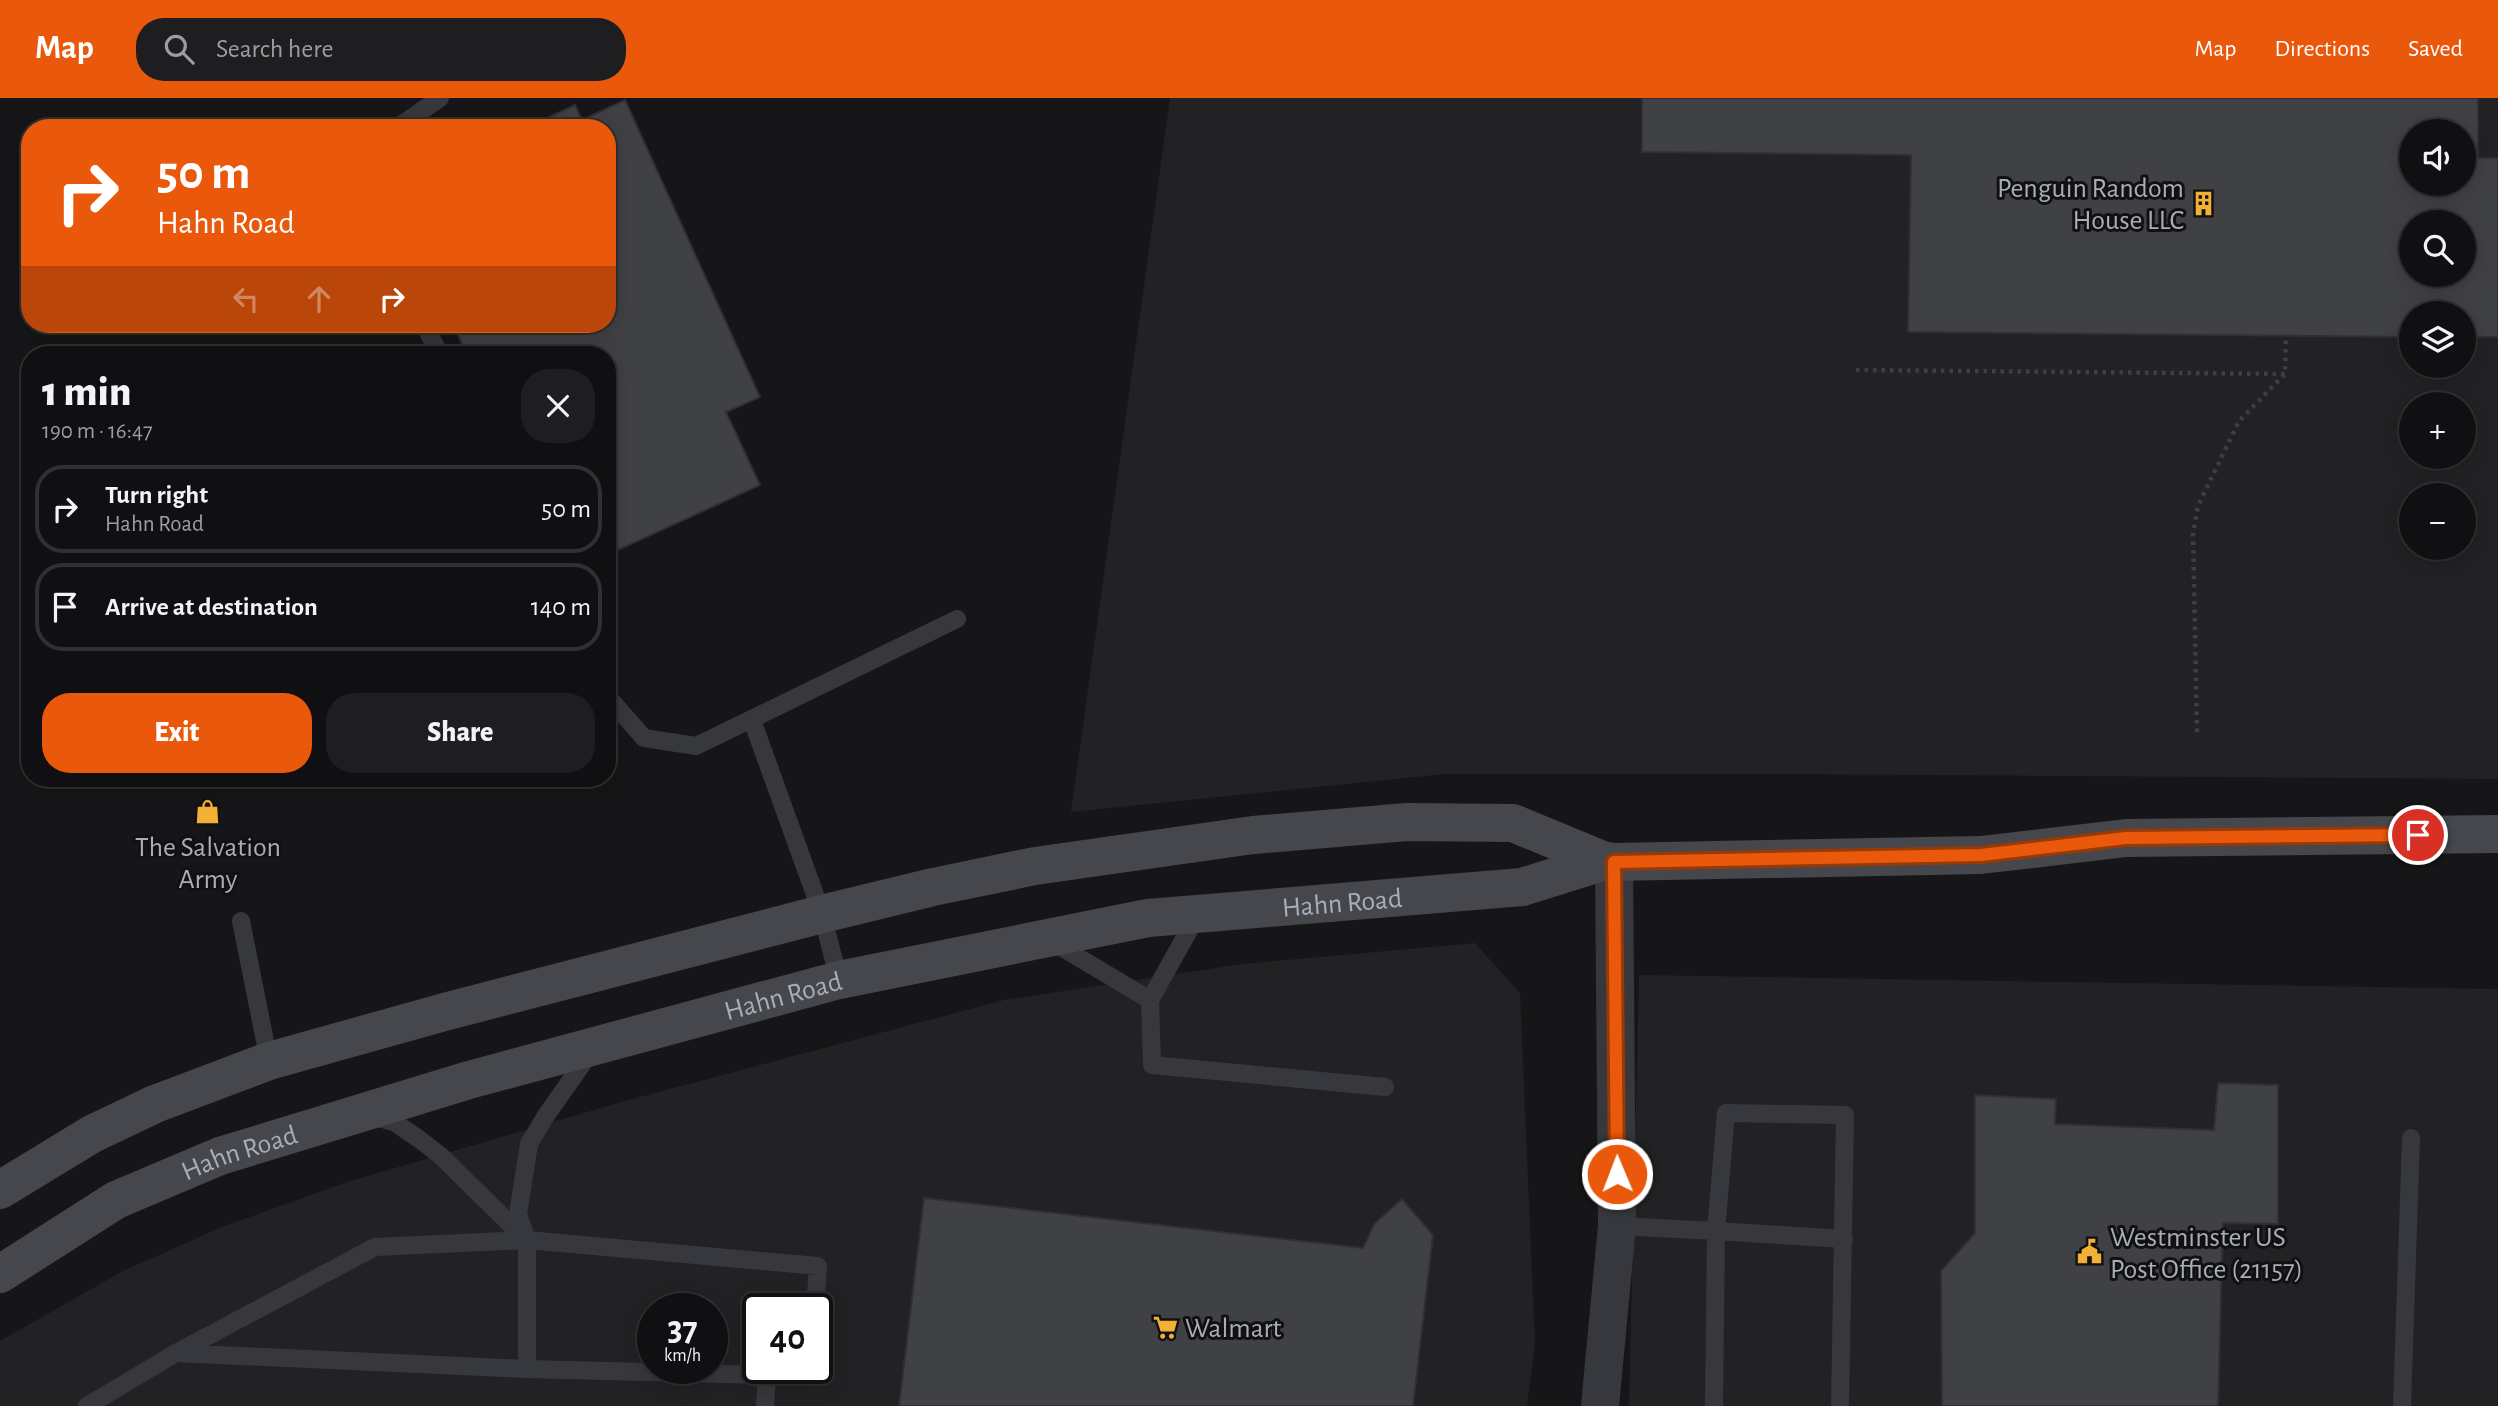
<!DOCTYPE html>
<html lang="en">
<head>
<meta charset="utf-8">
<style>
	:root { --surface:#101012; --page:#1e1e20; --text:#f1f3f6; --muted:#9c9d9f; --line:#303032; --accent:#ea580c }
	body { margin:0; font-family:"Alegreya Sans",sans-serif; background:var(--page); color:var(--text); height:100vh; display:flex; flex-direction:column; font-size:26px; white-space:nowrap }
	* { box-sizing:border-box; margin:0 }
	p { font-size:23px; color:var(--muted) }
	.icon { flex:none; width:38px; height:38px; fill:none; stroke:currentColor; stroke-width:2; stroke-linecap:round; stroke-linejoin:round }
	.map { position:relative; flex:1; overflow:hidden }
	.sheet { position:absolute; left:21px; top:248px; width:595px; height:441px; display:flex; flex-direction:column; background:var(--surface); border-radius:28px; box-shadow:0 4px 18px #0003,0 0 0 2px var(--line) }
	.sheet>* { flex:none }
	.hud { position:absolute; left:21px; top:21px; width:595px; height:214px; border-radius:28px; box-shadow:0 4px 18px #0003,0 0 0 2px var(--line); background:#ea580c; color:#fff; overflow:hidden }
	.fabs { position:absolute; left:2399px; top:21px; display:grid; gap:14px }
	.fabs a { display:grid; place-items:center; width:77px; height:77px; border-radius:50%; background:var(--surface); box-shadow:0 4px 18px #0003,0 0 0 2px var(--line); font-size:35px }
	.speed { position:absolute; left:637px; top:1195px; display:flex; gap:14px; font-size:35px; font-weight:700; text-align:center }
	.speed>* { display:grid; place-content:center; width:91px; height:91px; border-radius:50%; background:var(--surface); box-shadow:0 4px 18px #0003,0 0 0 2px var(--line); line-height:1 }
	.speed small { font-size:18px; font-weight:400 }
	.speed .limit { border:4px solid #111; border-radius:10px; background:#fff; color:#111 }
	.pin { position:absolute; display:grid; place-items:center; width:60px; height:60px; color:#fff; margin:-30px; border:4px solid #fff; border-radius:50%; box-shadow:0 2px 7px #0007 }
	.me { position:absolute; width:77px; margin:-38px; rotate:359deg; stroke-linejoin:round; filter:drop-shadow(0 0 5px #0008) }
	.turn { display:flex; align-items:center; gap:24px; height:147px; padding:0 21px; font-size:32px }
	.turn .icon { width:91px; height:91px; stroke-width:2.5 }
	.turn b { display:block; font-size:49px; line-height:60px }
	.lanes { display:flex; align-items:center; height:66px; padding:0 21px; background:#0003; justify-content:center; gap:35px; direction:ltr }
	.lanes .off { opacity:.35 }
	.round { display:grid; place-items:center; flex:none; width:74px; height:74px; border-radius:28px; background:var(--page) }
	.overview { display:flex; align-items:center; justify-content:space-between; height:119px; padding:0 21px }
	h1 { font-size:42px; font-weight:800; line-height:52px }
	.primary-button { display:flex; gap:14px; margin-top:auto; padding:14px 21px }
	.primary-button a { flex:1; height:80px; border-radius:28px; background:var(--accent); color:#fff; font-size:28px; font-weight:800; line-height:80px; text-align:center }
	.primary-button a+a { background:var(--page); color:var(--text) }
	ul { padding:0; list-style:none }
	li { display:flex; align-items:center; gap:21px; height:88px; margin:0 14px 10px; padding:0 7px; border:4px solid var(--line); border-radius:28px }
	li div { flex:1 }
	li b { display:block; font-size:26px }
	li em { font-style:normal }
	header { display:flex; align-items:center; gap:42px; box-sizing:border-box; height:98px; padding:0 35px; background:var(--accent); color:#fff }
	header strong { font-size:33px }
	nav { display:flex; gap:38px; margin-inline-start:auto; font-size:24px }
	.search { width:490px; height:63px; background:var(--page); display:flex; align-items:center; gap:18px; box-sizing:border-box; padding:0 24px; border-radius:28px; color:var(--muted); font-size:26px }
	.map>svg:first-child { display:block }
	.built { fill:#222225; fill-rule:evenodd }
	.building { fill:#404145; stroke:#303034; stroke-width:2; fill-rule:evenodd }
	.lines { fill:none; stroke-linecap:round; stroke-linejoin:round }
	.path { stroke:#3d3f44; stroke-width:4.5; stroke-dasharray:3.5 5; stroke-linecap:butt }
	.service { stroke:#37383d; stroke-width:18 }
	.tertiary { stroke:#37383d; stroke-width:38 }
	.secondary { stroke:#45474d; stroke-width:38 }
	.route-casing { stroke:#983908; stroke-width:18 }
	.route { stroke:#ea580c; stroke-width:12 }
	.labels { text-anchor:middle; stroke-width:6; stroke-linejoin:round; paint-order:stroke }
	.poi-label { font-size:28px; fill:#a8adb8; stroke:#111113; text-anchor:start }
	.street-label { font-size:28px; fill:#a8adb8; stroke:#111113 }
</style>
</head>
<body>
<header>
<strong>Map</strong>
<div class="search"><svg class="icon" aria-label="search" viewBox="0 0 24 24"><circle cx="10" cy="10" r="6"/><path d="M15 15l6 6"/></svg>Search here</div>
<nav><a>Map</a><a>Directions</a><a>Saved</a></nav>
</header>
<div class="map">
<svg width="2498" height="1308" viewBox="0 0 2498 1308">
	<rect width="100%" height="100%" fill="#161618"/>
	<path class="built" d="M1170,0H2498V681L1780,676H1445L1071,714ZM2412,33H2464V86H2412ZM2412,124H2464V177H2412ZM2412,215H2464V268H2412ZM2412,306H2464V359H2412ZM2412,397H2464V450H2412Z
		M1475,845L1520,895L1535,1246L1527,1308H0V1243L123,1173L222,1129L347,1084L625,1003L1004,902L1242,866ZM653,1211H712V1270H653ZM758,1211H817V1270H758Z
		M1639,877L2498,891V1308H1629Z"/>
	<path class="building" d="M1642,0H2478V60H2498V239H2464V215H2412V239L1908,234L1911,57L1642,54ZM2412,33H2464V86H2412ZM2412,124H2464V177H2412Z
		M625,2L760,299L726,314L760,387L607,457V257H467L453,226H607V30H526L575,7L582,22Z
		M2218,985L2278,987V1126L2223,1125L2218,1308H1942L1941,1173L1975,1135V997L2056,1001L2055,1026L2214,1032Z
		M924,1100L1363,1150L1374,1126L1402,1101L1433,1137L1413,1308H899Z"/>
	<g class="lines">
		<path class="path" d="M1856,272L2285,276
			M2197,634L2193,435L2198,408L2239,323L2285,276L2286,238"/>
		<path class="service" d="M397,30L440,0
			M424,226L440,257
			M607,598L644,640L696,648L957,521
			M752,622L822,816L839,882
			M241,823L269,963
			M1051,843L1150,902L1152,967L1385,989
			M1150,902L1198,816
			M371,1018L394,1024L419,1041L441,1058L525,1141
			M1617,1128L1716,1133L1714,1308
			M176,1255L527,1271L767,1277L765,1308
			M527,1271V1142L518,1116L529,1046L545,1019L590,955
			M767,1277L811,1279L812,1270
			M87,1308L176,1255L375,1149L527,1142L818,1168L815,1211
			M1840,1308L1845,1017L1726,1015L1716,1133L1844,1141
			M2402,1308L2411,1040"/>
		<path class="tertiary" d="M1600,1308L1617,1128L1614,764"/>
		<g class="secondary">
			<path d="M0,1092L92,1036L155,1006L269,963L448,913L822,816L933,789L1035,768L1253,737L1407,724L1513,725L1605,763L1614,764L1981,757L2126,740L2498,736"/>
			<path id="s1" d="M0,1176L116,1102L220,1058L469,982L839,882L1148,820L1522,789L1605,763"/>
		</g>
	</g>
	<g class="lines">
		<defs>
			<path id="route" d="M1617,1076L1614,764L1981,757L2126,740L2418,737"/>
		</defs>
		<use href="#route" class="route-casing"/>
		<use href="#route" class="route"/>
	</g>
	<defs>
		<symbol id="building-bare" viewBox="-9 -9 18 18"><path d="M-4-6H4V6H1V3H-1V6H-4ZM-2.5-4.3h1.7v1.8h-1.7ZM.8-4.3h1.7v1.8H.8ZM-2.5-1h1.7V.8h-1.7ZM.8-1h1.7V.8H.8Z" fill="#f2b134" stroke="#111113" stroke-width="2.5" paint-order="stroke"/></symbol>
		<symbol id="shop-bare" viewBox="-9 -9 18 18"><path d="M-5-2.5h2.3a2.7 3.5 0 0 1 5.4 0H5L5.5 6h-11ZM-1.5-2.5h3a1.5 2.3 0 0 0-3 0Z" fill="#f2b134" stroke="#111113" stroke-width="2.5" paint-order="stroke"/></symbol>
		<symbol id="civic-bare" viewBox="-9 -9 18 18"><path d="M-.6-6.5H3V-4.5H.6V-3L4-1V1h2V6H-6V1h2V-1L-.6-3ZM-1.2 2.5V6h2.4V2.5Z" fill="#f2b134" stroke="#111113" stroke-width="2.5" paint-order="stroke"/></symbol>
		<symbol id="supermarket-bare" viewBox="-9 -9 18 18"><path d="M-6-5.5h2.5l.6 2H6L4.5 2H-2.5L-4.4-4H-6ZM-1.5 3.2a1.3 1.3 0 1 0 .1 0ZM3 3.2a1.3 1.3 0 1 0 .1 0Z" fill="#f2b134" stroke="#111113" stroke-width="2.5" paint-order="stroke"/></symbol>
	</defs>
	<g fill-rule="evenodd">
		<use href="#building-bare" x="2186" y="88" width="35" height="35"/>
		<use href="#shop-bare" x="190" y="696" width="35" height="35"/>
		<use href="#civic-bare" x="2072" y="1136" width="35" height="35"/>
		<use href="#supermarket-bare" x="1148" y="1212" width="35" height="35"/>
	</g>
	<g class="labels">
		<g class="poi-label">
			<text x="2184" y="99" text-anchor="end">Penguin Random<tspan x="2184" dy="32">House LLC</tspan></text>
			<text x="208" y="758" text-anchor="middle">The Salvation<tspan x="208" dy="32">Army</tspan></text>
			<text x="2110" y="1148">Westminster US<tspan x="2110" dy="32">Post Office (21157)</tspan></text>
			<text x="1185" y="1239">Walmart</text>
		</g>
		<g class="street-label">
			<text dy="10" stroke="none"><textPath href="#s1" startOffset="1404">Hahn Road</textPath></text>
			<text dy="10" stroke="none"><textPath href="#s1" startOffset="836">Hahn Road</textPath></text>
			<text dy="10" stroke="none"><textPath href="#s1" startOffset="270">Hahn Road</textPath></text>
		</g>
	</g>
</svg>
<div class="fabs">
<a><svg class="icon" aria-label="sound" viewBox="0 0 24 24"><path d="M4 9h4l5-4v14l-5-4H4zM17 9q2 3 0 6"/></svg></a>
<a><svg class="icon" aria-label="search" viewBox="0 0 24 24"><circle cx="10" cy="10" r="6"/><path d="M15 15l6 6"/></svg></a>
<a><svg class="icon" aria-label="layers" viewBox="0 0 24 24"><path d="M12 4l9 5-9 5-9-5zM3 14l9 5 9-5"/></svg></a>
<a>+</a>
<a>−</a>
</div>
<div class="speed"><div>37<small>km/h</small></div><div class="limit">40</div></div>
<div class="pin" style="left:2418px;top:737px;background:#d93025"><svg class="icon" aria-label="arrive" viewBox="0 0 24 24"><path d="M6 21V4h12l-3 4 3 4H6"/></svg></div>
<svg class="me" style="left:1617px;top:1076px" viewBox="-20 -20 40 40"><circle r="17" fill="#ea580c" stroke="#fff" stroke-width="3"/><path d="M0-11L8 9 0 5-8 9z" fill="#fff"/></svg>
<div class="hud">
<div class="turn"><svg class="icon" aria-label="right" viewBox="0 0 24 24"><path d="M7 20v-9h11M14 6l5 5-5 5"/></svg><div><b>50 m</b>Hahn Road</div></div>
<div class="lanes"><svg class="icon off" aria-label="left" viewBox="0 0 24 24"><path d="M17 20v-9H6M10 6l-5 5 5 5"/></svg><svg class="icon off" aria-label="ahead" viewBox="0 0 24 24"><path d="M12 20V5M6 11l6-6 6 6"/></svg><svg class="icon" aria-label="right" viewBox="0 0 24 24"><path d="M7 20v-9h11M14 6l5 5-5 5"/></svg></div>
</div>
<section class="sheet">
<div class="overview"><div><h1>1 min</h1><p>190 m · 16:47</p></div><a class="round"><svg class="icon" aria-label="close" viewBox="0 0 24 24"><path d="M6 6l12 12M18 6L6 18"/></svg></a></div>
<ul>
<li><svg class="icon" aria-label="right" viewBox="0 0 24 24"><path d="M7 20v-9h11M14 6l5 5-5 5"/></svg><div><b>Turn right</b><p>Hahn Road</p></div><em>50 m</em></li>
<li><svg class="icon" aria-label="arrive" viewBox="0 0 24 24"><path d="M6 21V4h12l-3 4 3 4H6"/></svg><div><b>Arrive at destination</b></div><em>140 m</em></li>
</ul>
<div class="primary-button"><a>Exit</a><a>Share</a></div>
</section>
</div>
</body>
</html>
